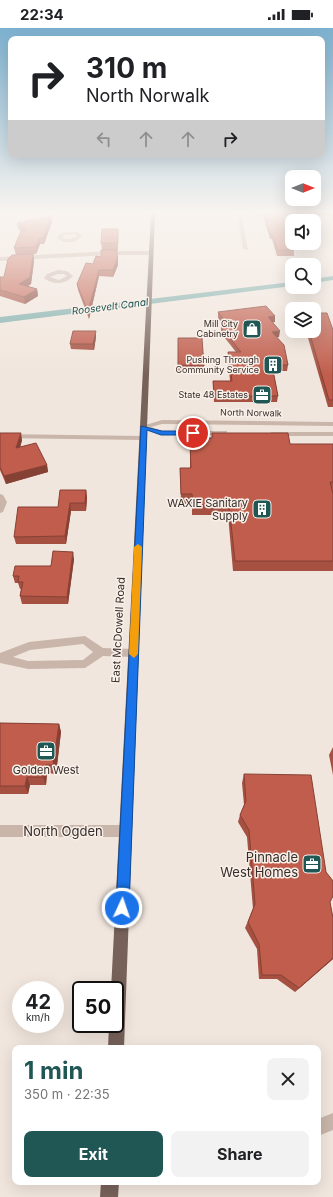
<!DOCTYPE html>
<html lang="en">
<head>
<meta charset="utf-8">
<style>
	:root { --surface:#fff; --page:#f2f2f2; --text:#202124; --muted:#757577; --accent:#205654 }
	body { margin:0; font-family:Inter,sans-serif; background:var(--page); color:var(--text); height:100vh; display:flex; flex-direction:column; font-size:15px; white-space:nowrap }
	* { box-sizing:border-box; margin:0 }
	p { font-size:13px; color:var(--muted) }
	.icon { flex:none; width:22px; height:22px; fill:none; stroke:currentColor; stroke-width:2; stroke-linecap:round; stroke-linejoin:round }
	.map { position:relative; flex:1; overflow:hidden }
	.sheet { position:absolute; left:12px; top:1017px; width:309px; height:140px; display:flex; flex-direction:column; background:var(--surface); border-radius:8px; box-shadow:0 4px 16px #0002 }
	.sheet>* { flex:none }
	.guide { position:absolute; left:8px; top:8px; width:317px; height:122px; border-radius:8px; box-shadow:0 4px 16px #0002; background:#fff; color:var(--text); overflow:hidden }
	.needle { width:26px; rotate:90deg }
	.controls { position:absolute; left:285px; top:142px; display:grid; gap:8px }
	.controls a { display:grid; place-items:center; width:36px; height:36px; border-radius:8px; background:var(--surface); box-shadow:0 4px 16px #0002; font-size:20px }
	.speed { position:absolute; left:12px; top:953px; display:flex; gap:8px; font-size:20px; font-weight:700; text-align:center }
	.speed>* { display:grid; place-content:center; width:52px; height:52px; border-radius:50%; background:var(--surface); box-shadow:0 4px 16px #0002; line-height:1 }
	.speed small { font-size:10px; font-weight:400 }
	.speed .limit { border:2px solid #111; border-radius:6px; background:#fff; color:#111 }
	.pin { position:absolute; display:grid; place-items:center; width:34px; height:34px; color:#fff; margin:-17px; border:2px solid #fff; border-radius:50%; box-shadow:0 1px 4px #0007 }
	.me { position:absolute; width:44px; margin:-22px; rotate:3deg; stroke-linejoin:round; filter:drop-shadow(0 0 3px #0008) }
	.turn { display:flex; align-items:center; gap:14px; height:84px; padding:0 12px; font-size:18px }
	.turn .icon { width:52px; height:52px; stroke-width:2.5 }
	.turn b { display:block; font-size:28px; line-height:34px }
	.lanes { display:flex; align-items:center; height:38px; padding:0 12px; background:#0003; justify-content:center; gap:20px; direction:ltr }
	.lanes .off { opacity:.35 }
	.round { display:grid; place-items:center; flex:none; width:42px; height:42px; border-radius:8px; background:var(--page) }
	.summary { display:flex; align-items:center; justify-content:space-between; height:68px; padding:0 12px }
	h1 { font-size:24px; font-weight:700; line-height:30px; color:var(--accent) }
	.primary-button { display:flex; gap:8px; margin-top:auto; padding:8px 12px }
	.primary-button a { flex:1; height:46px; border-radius:8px; background:var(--accent); color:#fff; font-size:16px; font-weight:700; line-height:46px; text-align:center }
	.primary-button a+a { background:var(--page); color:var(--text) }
	.status { display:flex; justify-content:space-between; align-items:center; height:28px; padding:0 20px; background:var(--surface); direction:ltr }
	.status svg { height:11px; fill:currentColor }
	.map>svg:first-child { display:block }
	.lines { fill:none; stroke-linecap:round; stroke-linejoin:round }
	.canal { fill:#7dadaa; fill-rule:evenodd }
	.minor { fill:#c9b5a9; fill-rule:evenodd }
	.major { fill:#77625a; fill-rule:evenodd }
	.wall { fill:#a55041 }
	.shaded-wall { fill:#864135 }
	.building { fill:#c05d4c; stroke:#864135 }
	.route { fill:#1a73e8; stroke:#114b97 }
	.slow { fill:#f59e0b }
	.labels { text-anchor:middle; stroke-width:3; stroke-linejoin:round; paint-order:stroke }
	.far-poi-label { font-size:9px; fill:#362c29; stroke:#f9f0e9; text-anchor:end }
	.far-street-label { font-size:9px; fill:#362c29; stroke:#f9f0e9 }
	.far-water-label { font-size:10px; font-style:italic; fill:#205654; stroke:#f9f0e9 }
	.poi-label { font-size:11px; fill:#362c29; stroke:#f9f0e9; text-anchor:end }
	.street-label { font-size:11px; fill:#362c29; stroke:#f9f0e9 }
	.near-street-label { font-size:13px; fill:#362c29; stroke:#f9f0e9 }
	.near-poi-label { font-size:13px; fill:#362c29; stroke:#f9f0e9; text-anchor:end }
</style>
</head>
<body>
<div class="status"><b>22:34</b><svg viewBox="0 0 49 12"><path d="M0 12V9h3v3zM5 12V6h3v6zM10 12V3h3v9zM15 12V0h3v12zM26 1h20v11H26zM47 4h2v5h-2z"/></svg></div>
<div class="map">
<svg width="333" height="1169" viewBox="0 0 333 1169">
	<rect width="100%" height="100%" fill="#f1e6dd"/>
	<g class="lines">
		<path class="canal" d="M333,248V252L314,255V251Z
			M292,254V258L0,295V289Z"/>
		<path class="minor" d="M237,185H241L248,222L243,221Z
			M69,204H78L82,208C76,216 64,216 57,210L61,205ZM75,206L77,208L70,211L62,210L65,207Z
			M110,223H151L154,225L151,227H110L0,233V229Z
			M58,242L67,243L73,248C65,257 53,257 44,250L47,246ZM58,246H64L67,248L59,252L50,249Z
			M162,392L333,394V398L162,396L151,399L162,403H227V407H161L139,399Z
			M271,404H333V408H271Z
			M0,406L143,408L147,410L143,412L0,410Z
			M0,466L3,467L7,474L3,484L0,485Z
			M85,608L103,620L134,621L138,622L139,625L138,628L134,629L103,628L85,640L28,641L0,635V625L29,614ZM83,616L93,624L83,632L28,633L13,629L30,622Z
			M0,797H126L131,798L132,803L131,808L126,809H0Z
			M333,1085V1102L318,1108V1091Z"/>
		<path class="major" d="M151,185H155L124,1020H108L109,996H115V962H111Z
			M101,1154H119L118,1169H100Z"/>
	</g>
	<path class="wall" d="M262,185H301L292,193V214H291L294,222V228H277L272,211H270Z
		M313,185H333V191L331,187H314Z
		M51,188L52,194L44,216H40L36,226L16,227L14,220L21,203L18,201L17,195Z
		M118,207V222H102L101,215Z
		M33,226L34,233L31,256L28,258L37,261L38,268L25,276L0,268V249H4Z
		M118,228V237L113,249L99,248L89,291L78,262L77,256Z
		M218,284L275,288V294H273L279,309H276L288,337L287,343H273L278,368L277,374H214L213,359V353H230L228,330V324H236L221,305V299L224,298L218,290Z
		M333,302V379H328L306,303Z
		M96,309L94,322L71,321L70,316Z
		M178,310L204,338V343H178Z
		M0,405L22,412L20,419L47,437L48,444L6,456L0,442Z
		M212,405L290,416H333V464H332L333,466V543H233L228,487H192V476H181L180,440H190V416H195V410H212Z
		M86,462L87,470L86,483H71L66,516H16L14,509L58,479Z
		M74,531L68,576H22L20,568L21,561H20L18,555H15L13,548Z
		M0,695L59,696L61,704L56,746L47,745L46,757H30L28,766H0Z
		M333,719V747L329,727Z
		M244,746L330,874L333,931L295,964L277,951H259L257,921L245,900L253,881L247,809L238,794L240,787L244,777L242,755Z"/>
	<path class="shaded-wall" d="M51,188L52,194L44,216L43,210Z
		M39,210L40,216L36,226V219Z
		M117,222L118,237L113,249V242Z
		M33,226L34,233L31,256L20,262L19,256Z
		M99,242V248L89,291L88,284Z
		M37,261L38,268L25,276L24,269Z
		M275,288V294L268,295V289Z
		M96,303V309L94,322L93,316Z
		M280,303L279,309L271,310L272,304Z
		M21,405L22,412L18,428L16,420Z
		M47,437L48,444L6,456L4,448Z
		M86,462L87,470L86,483L85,475Z
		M70,475L71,483L66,516L65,508Z
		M73,524L74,531L68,576L67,569Z
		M59,696L61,704L56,746L53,737Z
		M45,737L47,745L46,757L43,749Z
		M27,749L30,757L28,766L25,758Z
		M333,930V931L295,964L299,960Z"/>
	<path class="building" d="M264,185H301L304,193H292V209H290L294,222H278L273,206H270Z
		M51,188L43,210H39L36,219L14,220L21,203H27L17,195Z
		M102,201H118V215H101Z
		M101,222H117V231L113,242H99L88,284L77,256L86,235L93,236L96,228L101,229Z
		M33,226L30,249L19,256L37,261L24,269L0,262V249H4L8,231L12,227Z
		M266,278L275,288L268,289L280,303L272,304L284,317L288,337H272L278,368H214L213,353H232L228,324H241L221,299L229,298L218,284Z
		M314,285H327L333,302V372H329L309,303H314Z
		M73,303H96L93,316H70Z
		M178,310H202L204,338L178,337Z
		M0,405H21L16,420L36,415L47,437L4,448L0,439Z
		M212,405H288L290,416H333V454H330L333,466V533H235L229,477H193L192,466H181L180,440H191L190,416H195V410H212Z
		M60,462H86L85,475H70L65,508L14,509L18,479H58Z
		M53,523L73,524L67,569L20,568L23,554H18L19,548H13L15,538H51Z
		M0,695L59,696L53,737H45L43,749H27L25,758H0Z
		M244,746L311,747L326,844L333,853V868L330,874L333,890V930L299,960L281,947H262L259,916L248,894L255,876L249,802L240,787L246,773Z"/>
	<linearGradient id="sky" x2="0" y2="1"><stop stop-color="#7db1cf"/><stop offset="0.53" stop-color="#f9f4f0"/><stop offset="1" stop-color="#f9f4f0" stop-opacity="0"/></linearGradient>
	<rect width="333" height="348" fill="url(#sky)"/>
	<path class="route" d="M141,398L162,403H193L196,405L193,407H161L147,402L129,880L127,885L122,887L118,885L116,880Z"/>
	<path class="slow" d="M138,516L142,519L138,626L134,630L129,626L134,519Z"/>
	<defs>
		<symbol id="shop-square" viewBox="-11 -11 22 22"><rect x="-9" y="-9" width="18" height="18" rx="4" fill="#205654" stroke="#f9f0e9"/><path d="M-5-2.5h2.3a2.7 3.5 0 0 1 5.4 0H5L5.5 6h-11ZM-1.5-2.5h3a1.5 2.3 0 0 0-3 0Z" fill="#fff"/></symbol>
		<symbol id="building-square" viewBox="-11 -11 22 22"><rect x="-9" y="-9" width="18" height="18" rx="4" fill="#205654" stroke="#f9f0e9"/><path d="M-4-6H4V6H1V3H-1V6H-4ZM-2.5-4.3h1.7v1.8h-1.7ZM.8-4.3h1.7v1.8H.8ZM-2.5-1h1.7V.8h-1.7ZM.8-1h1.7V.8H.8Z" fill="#fff"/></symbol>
		<symbol id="office-square" viewBox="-11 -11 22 22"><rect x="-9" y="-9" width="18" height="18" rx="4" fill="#205654" stroke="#f9f0e9"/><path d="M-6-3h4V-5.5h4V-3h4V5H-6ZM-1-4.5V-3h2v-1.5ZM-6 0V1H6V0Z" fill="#fff"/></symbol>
	</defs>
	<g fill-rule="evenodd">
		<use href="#shop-square" x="241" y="290" width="22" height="22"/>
		<use href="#building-square" x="262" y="326" width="22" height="22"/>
		<use href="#office-square" x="251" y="356" width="22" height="22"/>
		<use href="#building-square" x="251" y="470" width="22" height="22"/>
		<use href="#office-square" x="35" y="712" width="22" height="22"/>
		<use href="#office-square" x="301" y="825" width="22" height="22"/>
	</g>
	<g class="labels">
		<g class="far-poi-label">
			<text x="238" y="299">Mill City<tspan x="238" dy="10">Cabinetry</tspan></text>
			<text x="259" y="335">Pushing Through<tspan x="259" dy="10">Community Service</tspan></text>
			<text x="248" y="370">State 48 Estates</text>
		</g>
		<g class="far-street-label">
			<text transform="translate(251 385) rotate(1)" y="3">North Norwalk</text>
		</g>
		<g class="far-water-label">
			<text transform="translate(110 278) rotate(-7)" y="4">Roosevelt Canal</text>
		</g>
		<g class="poi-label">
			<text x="248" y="479">WAXIE Sanitary<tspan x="248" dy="13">Supply</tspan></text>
			<text x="46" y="746" text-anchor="middle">Golden West</text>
		</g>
		<g class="street-label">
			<text transform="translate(118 602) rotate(-87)" y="4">East McDowell Road</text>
		</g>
		<g class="near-street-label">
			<text x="63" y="808">North Ogden</text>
		</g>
		<g class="near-poi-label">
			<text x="298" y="834">Pinnacle<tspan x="298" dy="15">West Homes</tspan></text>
		</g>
	</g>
</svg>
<div class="controls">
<a><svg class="needle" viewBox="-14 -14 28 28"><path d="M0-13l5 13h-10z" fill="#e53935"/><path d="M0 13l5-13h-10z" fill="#757577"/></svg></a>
<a><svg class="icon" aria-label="sound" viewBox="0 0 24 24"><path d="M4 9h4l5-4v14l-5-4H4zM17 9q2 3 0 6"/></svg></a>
<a><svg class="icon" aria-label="search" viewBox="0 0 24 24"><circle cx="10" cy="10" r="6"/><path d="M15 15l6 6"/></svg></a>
<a><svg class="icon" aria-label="layers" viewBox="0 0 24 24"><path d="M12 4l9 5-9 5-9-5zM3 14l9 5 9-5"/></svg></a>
</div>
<div class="speed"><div>42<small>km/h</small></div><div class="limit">50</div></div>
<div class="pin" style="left:193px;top:405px;background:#d93025"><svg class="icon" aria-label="arrive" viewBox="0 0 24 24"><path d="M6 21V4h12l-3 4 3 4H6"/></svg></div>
<svg class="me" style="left:122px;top:880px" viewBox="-20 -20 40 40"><circle r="17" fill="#1a73e8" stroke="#fff" stroke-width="3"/><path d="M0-11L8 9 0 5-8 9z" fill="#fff"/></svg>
<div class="guide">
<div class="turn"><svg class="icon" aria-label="right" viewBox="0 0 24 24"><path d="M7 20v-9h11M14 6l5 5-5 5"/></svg><div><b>310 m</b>North Norwalk</div></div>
<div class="lanes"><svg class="icon off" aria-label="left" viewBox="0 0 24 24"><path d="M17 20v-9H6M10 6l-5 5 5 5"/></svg><svg class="icon off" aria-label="ahead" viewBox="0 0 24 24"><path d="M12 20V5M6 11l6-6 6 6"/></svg><svg class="icon off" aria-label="ahead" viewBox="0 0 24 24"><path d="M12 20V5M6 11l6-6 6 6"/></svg><svg class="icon" aria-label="right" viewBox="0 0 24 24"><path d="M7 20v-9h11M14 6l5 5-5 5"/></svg></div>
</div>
<section class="sheet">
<div class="summary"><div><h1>1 min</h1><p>350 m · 22:35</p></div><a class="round"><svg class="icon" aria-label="close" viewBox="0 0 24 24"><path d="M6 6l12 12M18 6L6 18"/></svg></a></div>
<div class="primary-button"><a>Exit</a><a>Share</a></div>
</section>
</div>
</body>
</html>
